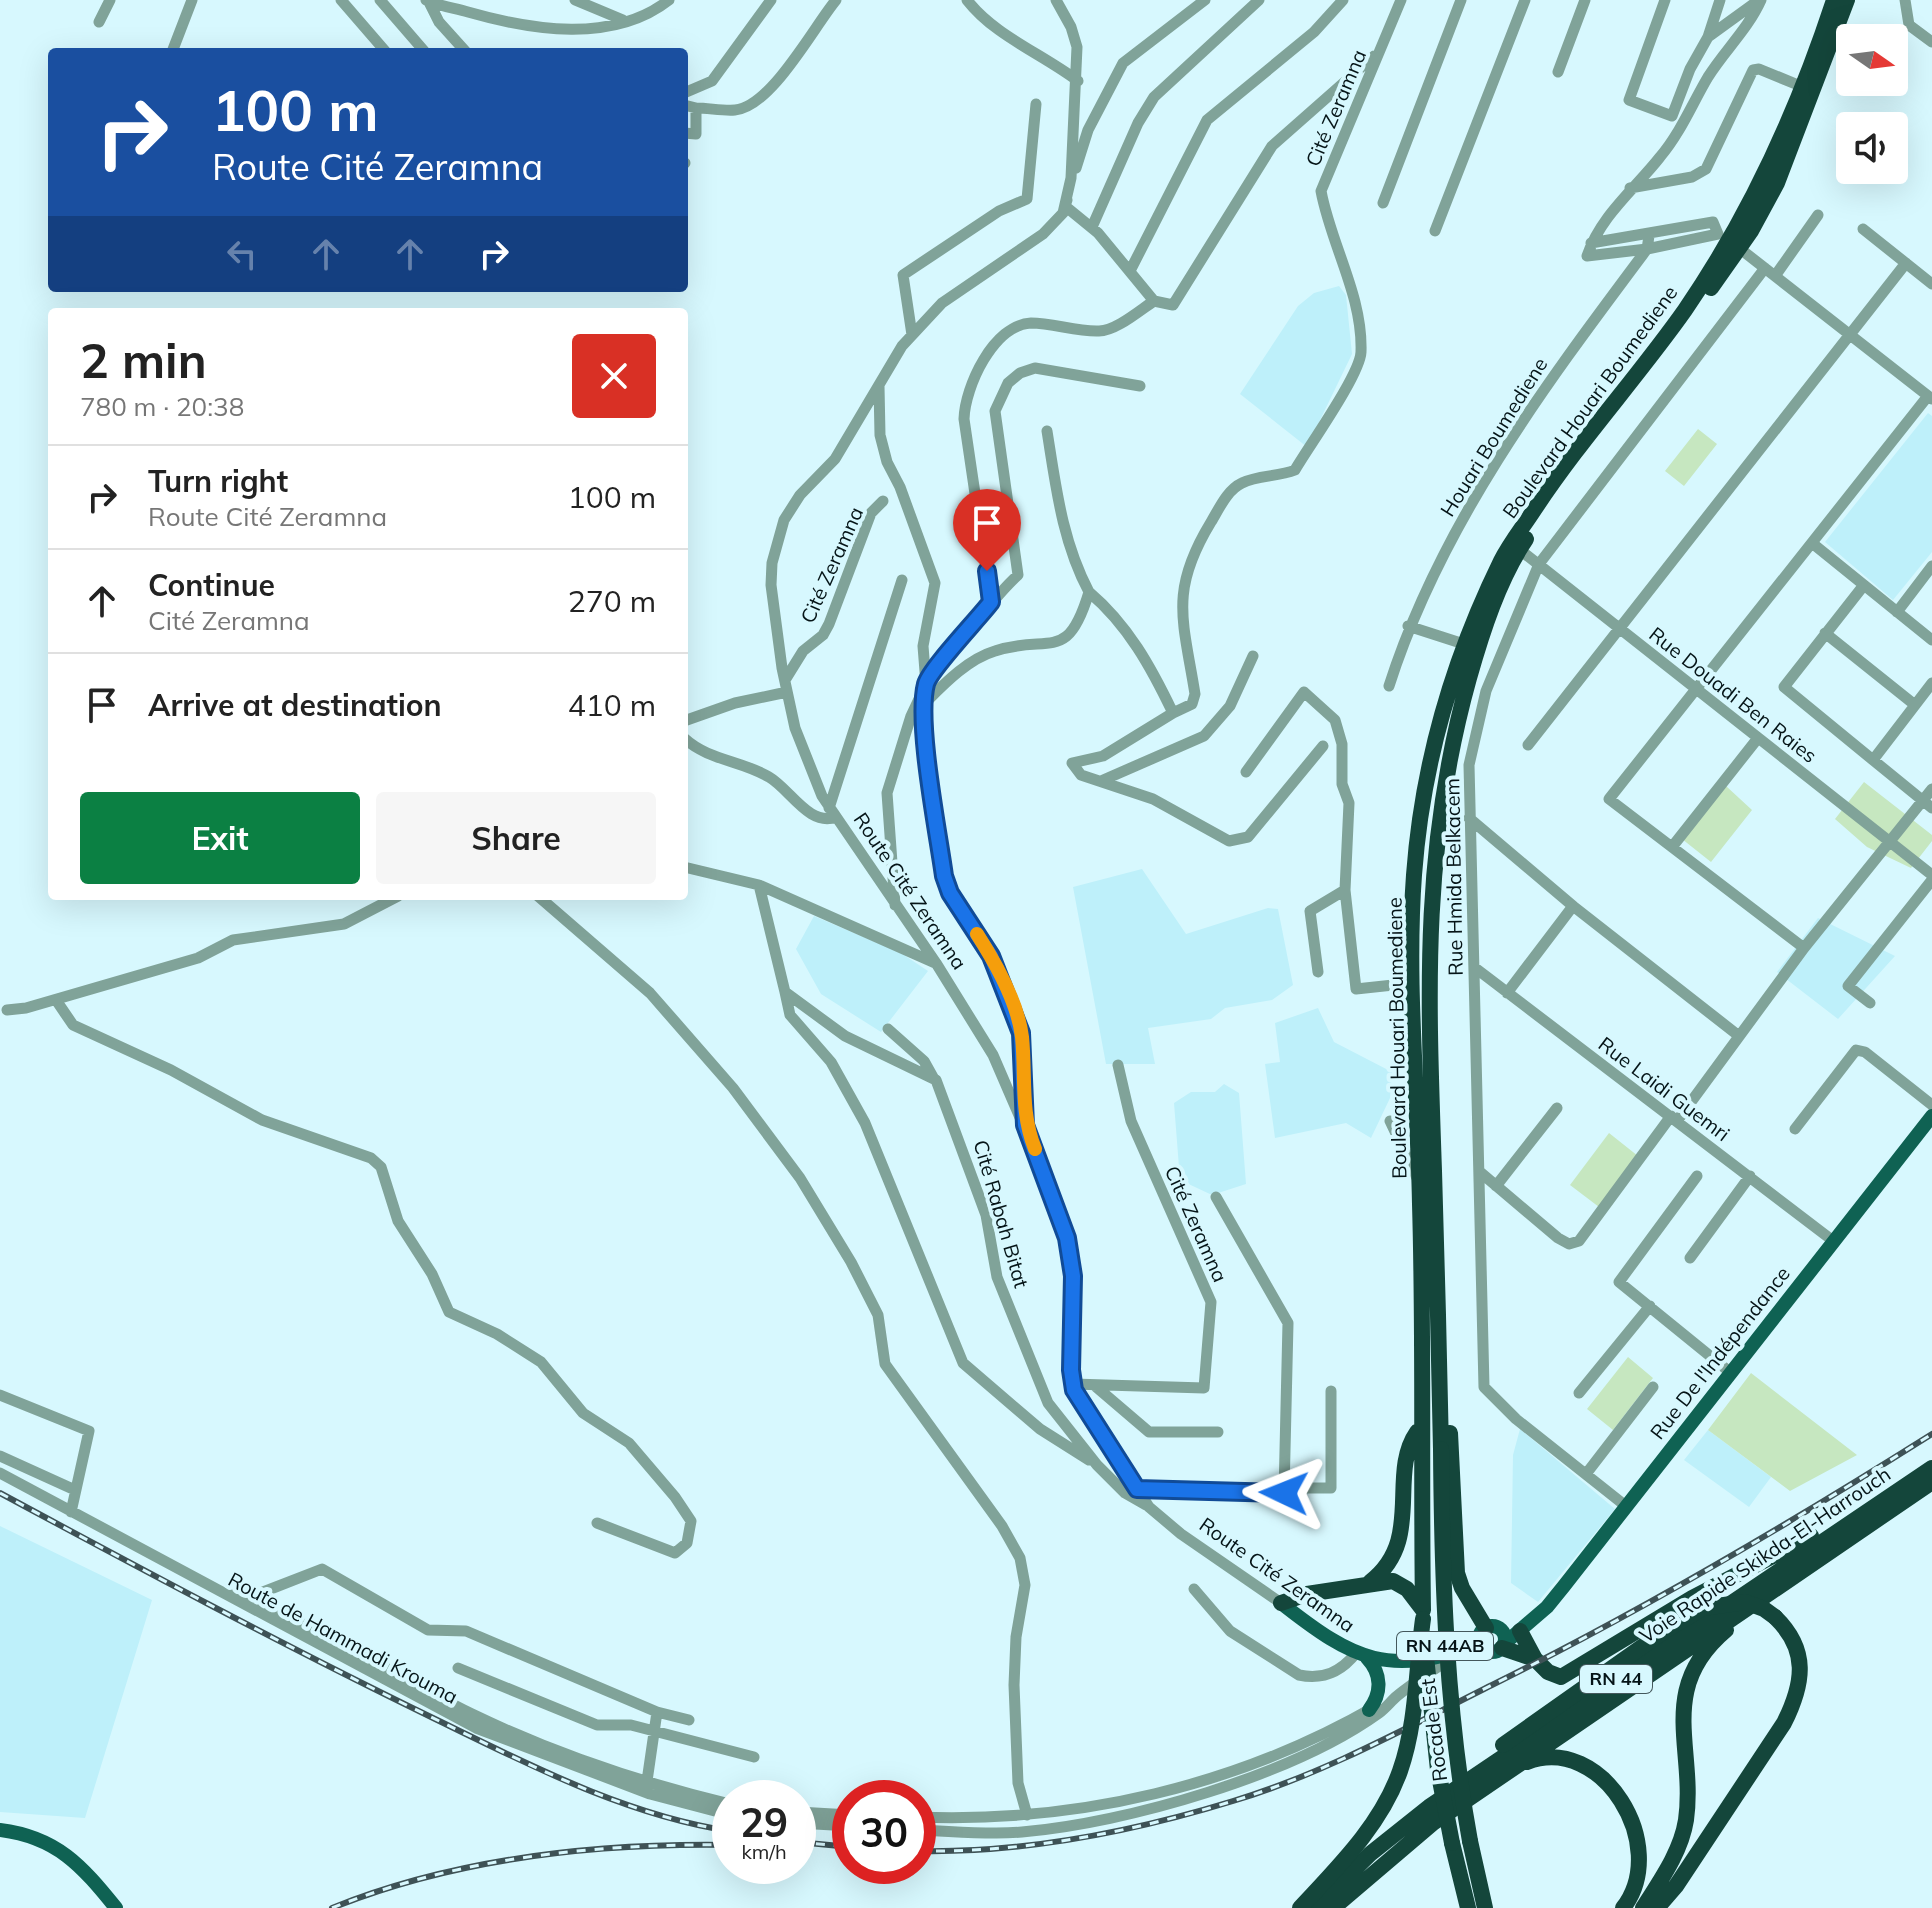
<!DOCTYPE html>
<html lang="en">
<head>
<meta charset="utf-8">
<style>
	:root { --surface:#fff; --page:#f6f6f6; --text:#222; --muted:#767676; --line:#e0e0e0; --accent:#0b8043 }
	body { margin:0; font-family:Mulish,sans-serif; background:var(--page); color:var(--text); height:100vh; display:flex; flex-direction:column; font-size:30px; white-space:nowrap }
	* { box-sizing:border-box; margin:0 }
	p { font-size:26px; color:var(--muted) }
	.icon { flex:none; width:44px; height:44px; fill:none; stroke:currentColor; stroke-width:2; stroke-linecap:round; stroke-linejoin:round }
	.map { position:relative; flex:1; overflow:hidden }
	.side { position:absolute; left:48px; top:308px; width:640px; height:592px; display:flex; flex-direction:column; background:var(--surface); border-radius:8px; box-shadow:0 8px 32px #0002 }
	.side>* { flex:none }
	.banner { position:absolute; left:48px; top:48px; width:640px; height:244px; border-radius:8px; box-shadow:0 8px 32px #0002; background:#1a4fa0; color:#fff; overflow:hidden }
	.needle { width:52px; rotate:104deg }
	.controls { position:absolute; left:1836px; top:24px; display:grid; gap:16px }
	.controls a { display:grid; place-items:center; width:72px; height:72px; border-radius:8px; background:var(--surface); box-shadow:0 8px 32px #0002; font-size:40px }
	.speed { position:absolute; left:712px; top:1780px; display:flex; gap:16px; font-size:40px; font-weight:700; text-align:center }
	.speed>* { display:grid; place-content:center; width:104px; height:104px; border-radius:50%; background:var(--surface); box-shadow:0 8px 32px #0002; line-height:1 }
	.speed small { font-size:20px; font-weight:400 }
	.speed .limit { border:12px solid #d22; background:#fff; color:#111 }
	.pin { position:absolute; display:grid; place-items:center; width:68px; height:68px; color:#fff; margin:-82px -34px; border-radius:50% 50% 50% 0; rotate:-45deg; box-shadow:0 0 8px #0007 }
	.pin .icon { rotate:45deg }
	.me { position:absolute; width:88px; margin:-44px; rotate:272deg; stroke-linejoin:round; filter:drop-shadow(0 0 6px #0008) }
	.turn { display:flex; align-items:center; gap:28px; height:168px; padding:0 32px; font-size:36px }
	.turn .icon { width:104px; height:104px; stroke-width:2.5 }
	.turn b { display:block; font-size:56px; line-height:68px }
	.lanes { display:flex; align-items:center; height:76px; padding:0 32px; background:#0003; justify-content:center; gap:40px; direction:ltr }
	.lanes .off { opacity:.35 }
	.round { display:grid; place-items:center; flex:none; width:84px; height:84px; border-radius:8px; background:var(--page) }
	.headline { display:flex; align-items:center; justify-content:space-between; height:136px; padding:0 32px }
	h1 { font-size:48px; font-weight:700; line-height:60px }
	.button { display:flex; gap:16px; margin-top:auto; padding:16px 32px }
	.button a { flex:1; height:92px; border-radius:8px; background:var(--accent); color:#fff; font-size:32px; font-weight:700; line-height:92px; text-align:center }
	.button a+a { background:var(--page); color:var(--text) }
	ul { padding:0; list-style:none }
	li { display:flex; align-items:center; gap:24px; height:104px; padding:0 32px; border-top:2px solid var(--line) }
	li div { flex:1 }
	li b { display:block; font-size:30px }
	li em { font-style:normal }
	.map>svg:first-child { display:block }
	.built { fill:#bef0fa }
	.green { fill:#c6e7c0 }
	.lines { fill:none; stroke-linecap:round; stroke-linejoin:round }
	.minor { stroke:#80a399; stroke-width:11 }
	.major { stroke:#0f6253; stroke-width:14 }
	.highway { stroke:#14463b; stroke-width:16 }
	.rail-casing { stroke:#3e5256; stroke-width:6 }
	.rail { stroke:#d7f8fe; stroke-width:3; stroke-dasharray:9; stroke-linecap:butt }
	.highway-bridge { stroke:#14463b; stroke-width:16 }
	.route-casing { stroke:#114b97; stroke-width:20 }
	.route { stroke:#1a73e8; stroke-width:14 }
	.slow { stroke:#f59e0b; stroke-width:14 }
	.labels { text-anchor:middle; stroke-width:8; stroke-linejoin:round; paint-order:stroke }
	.shield { fill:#d7f8fe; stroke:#44585c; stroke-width:2 }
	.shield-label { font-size:18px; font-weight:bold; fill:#051417 }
	.street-label { font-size:20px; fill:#051417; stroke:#d7f8fe }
</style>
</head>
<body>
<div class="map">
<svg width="1932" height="1908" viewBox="0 0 1932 1908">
	<rect width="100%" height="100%" fill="#d7f8fe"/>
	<path class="built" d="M1339,286L1346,295L1352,354L1307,447L1240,394L1298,306L1314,293Z
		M1928,413L1932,416V552L1893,600L1825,542Z
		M1142,869L1186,934L1268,908L1278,909L1293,985L1272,1000L1225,1008L1211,1019L1148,1028L1155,1064H1106L1073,887Z
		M814,916L901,953L928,971L881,1032L821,994L796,949Z
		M1818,918L1895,956L1838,1019L1777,972Z
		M1318,1008L1334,1042L1392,1072L1390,1098L1371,1138L1346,1123L1275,1138L1265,1064L1280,1062L1275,1023Z
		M1224,1084L1239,1093L1246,1184L1212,1195L1180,1180L1174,1103L1191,1092H1215Z
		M1520,1429L1615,1509L1538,1602L1511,1583L1513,1455Z
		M1708,1430L1771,1477L1749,1507L1684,1460Z
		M0,1526L152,1600L85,1818L0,1812Z"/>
	<path class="green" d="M1698,429L1717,444L1684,486L1665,471Z
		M1864,782L1932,835V841L1911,868L1867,847L1835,819Z
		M1726,786L1752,810L1711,862L1682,839Z
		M1609,1133L1638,1156L1599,1207L1570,1185Z
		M1628,1357L1653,1378L1613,1430L1587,1409Z
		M1751,1373L1857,1455L1790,1491L1708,1430Z"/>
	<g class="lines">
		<path class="minor" d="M341,0L386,52
			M380,0L425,52
			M426,0C439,6 454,8 468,12C531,30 613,44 669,0
			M575,0L623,20
			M967,0C995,36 1041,53 1078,81
			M1056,0L1071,27L1077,47L1071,178L1063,213L1043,234L942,303L902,346L835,459L800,495L784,520L772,563L771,585L782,668L795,728L822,796L936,963L993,1055L1057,1203L1073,1276L1071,1370L1074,1390L1149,1507L1181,1534L1281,1603
			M1665,0L1629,100L1672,116L1690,69L1708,37
			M1720,0L1708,37L1759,0
			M1905,0L1909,25L1932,42
			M429,2L439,22L466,52
			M99,22L110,0
			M172,52L192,0
			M1558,72L1585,0
			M684,93L712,81L771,0
			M684,105L696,108V134L684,133
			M696,108C709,108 722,111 735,110C771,107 813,28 836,0
			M684,163H685
			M1076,168L1088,130L1123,63L1205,0
			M1630,188L1692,177L1706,169L1753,70L1759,69L1803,87
			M1383,203L1461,0
			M1092,227L1138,123L1154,97L1259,0
			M1863,229L1932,284
			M1435,231L1525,0
			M1718,234L1647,249L1587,256C1601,215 1635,189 1660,157C1681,132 1692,104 1708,77C1725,50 1748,29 1761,0
			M1591,243L1713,222L1718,234
			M1734,244L1932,399
			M1130,271L1207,120L1314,32L1343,0
			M1775,276L1818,215
			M1154,301L1173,305L1272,146L1374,56
			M912,335L903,275L999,211L1027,199L1036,104
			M879,386L880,435L887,462L900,487L935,583L923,646L926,684L911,716L887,793L895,905
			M1812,543L1932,640
			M1515,546L1932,875
			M1864,585L1784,687L1873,760L1932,683
			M1089,592C1128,625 1151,667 1173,713L1103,756L1072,763L1081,775L1153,799L1229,841L1248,837L1323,746
			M991,602L964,419C965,387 993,325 1031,323C1053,323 1077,332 1099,331C1116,331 1140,310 1154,301L1098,233L1065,206L1067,200
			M1897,612L1932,566
			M1408,626L1470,646
			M1825,633L1915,705
			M785,680L803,651L823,635L829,624L871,513L883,501
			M1389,686C1441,523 1546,384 1647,249L1649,236
			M925,703C944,684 968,659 995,651C1050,633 1067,665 1089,592C1062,541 1056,487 1047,431
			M1173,713L1192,704L1195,694C1183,619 1169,591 1211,522C1219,509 1227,490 1242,483C1258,475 1278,477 1295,470C1309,446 1360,375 1361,352C1363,296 1331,245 1321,191L1401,0
			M684,721L735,703L787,692
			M684,738C709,761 741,760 769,777C790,789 809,827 836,817
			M1528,745L1906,263
			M1873,760L1932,808
			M1246,772L1304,692L1335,720L1342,744V784L1349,803L1345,890L1356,989L1412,983
			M1101,781L1204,736L1230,706L1253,656
			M829,808L902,580
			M1469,818L1573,906L1507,993
			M1672,847L1758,738
			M684,867L759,885
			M538,896L650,993L733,1088L800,1178L851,1262L878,1315L885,1364L1002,1526L1020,1558L1025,1585L1016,1637L1014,1685L1018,1783L1027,1815
			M1573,906L1739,1036
			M1804,948L1609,799L1928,396
			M935,963L759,885L785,992L845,1036L936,1080L986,1215L997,1277L1048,1403L1097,1465L1125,1493L1146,1505
			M1474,967L1832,1240
			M1318,972L1310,911L1345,890
			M785,992L790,1015L831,1062L865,1123L963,1363L1040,1429L1089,1460
			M56,1000L73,1025L171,1070L262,1120L371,1158L381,1167L398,1221L432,1274L449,1312L497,1334L541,1362L583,1413L629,1443L675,1497L691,1521L687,1543L675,1553L597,1523
			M1870,1003L1848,986L1932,880
			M7,1010L26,1008L198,958L233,940L344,924L398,896
			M888,1029L924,1061L934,1079
			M1025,1116C1022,1053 1022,1014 991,956C976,928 954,906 944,876C939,837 916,713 927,682C934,664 950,654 962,640C981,617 996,595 1018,575L995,411L1008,383L1020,373L1035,368L1140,386
			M1390,1121L1417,1178
			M1677,1121L1804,948L1932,789
			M1795,1129L1856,1050L1865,1052L1932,1105
			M1480,1172L1558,1238L1569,1244L1579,1241L1671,1116
			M1697,1176L1619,1282L1731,1373
			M1496,1186L1557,1108
			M1690,1258L1750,1176
			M1073,1384L1204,1388L1211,1302L1131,1121L1118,1065
			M1094,1385L1149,1432H1218
			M1579,1393L1650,1306
			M0,1395L89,1431L71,1512
			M0,1456L75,1490
			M0,1473L476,1728L650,1794L730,1815
			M1586,1474L1653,1387
			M1284,1488H1331V1391
			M1137,1489L1284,1493L1288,1323L1216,1197
			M1627,1507L1516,1419L1484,1387L1469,765L1486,691L1539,564L1765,268
			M1194,1589L1230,1631L1299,1675C1323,1680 1341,1672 1356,1653
			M232,1595C317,1622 392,1675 472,1714C553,1753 642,1783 730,1804
			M245,1599L322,1569L428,1630L466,1631L657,1712L646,1788
			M458,1668L597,1725H631L754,1757
			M657,1712L689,1720
			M798,1812L850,1815
			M918,1817C1078,1823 1237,1786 1376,1706
			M798,1823L850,1826
			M918,1830C952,1831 988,1835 1022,1832C1127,1823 1293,1775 1379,1713C1386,1708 1391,1701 1397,1696C1414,1682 1434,1670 1452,1657"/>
		<path class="major" d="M1281,1603C1356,1662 1387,1676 1480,1645
			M1479 1639a13 13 0 1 1 26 0a13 13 0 1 1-26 0Z
			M1504,1644L1547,1607L1564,1586L1932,1116
			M1367,1658C1382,1674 1382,1693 1369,1710
			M0,1830C57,1837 82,1866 116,1908"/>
		<path class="highway" d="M1711,288L1751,231L1777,183L1847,0
			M1450,1433L1457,1573L1462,1588L1486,1628
			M1441,1449C1439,1356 1437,1264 1434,1171C1428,995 1421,850 1469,678C1482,632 1499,579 1526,539
			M1370,1582C1425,1540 1387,1475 1417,1432
			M1281,1603L1307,1594L1393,1581L1407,1589L1423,1610
			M1423,1610C1421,1474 1424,1339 1420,1204C1418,1094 1406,985 1414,875C1422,766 1453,659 1501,561C1510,543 1523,527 1534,510C1580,440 1637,378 1685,310C1751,214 1798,110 1834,0
			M1520,1631L1535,1659
			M1502,1648L1535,1659L1548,1672L1561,1677L1692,1598L1811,1536
			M1527,1762C1602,1733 1671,1846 1623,1908
			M1470,1841L1485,1908
			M1452,1843L1468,1908
			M1315,1908L1370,1854L1429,1807L1932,1468
			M1333,1908L1433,1823L1932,1482
			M1643,1908C1660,1881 1681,1852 1686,1820C1696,1748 1656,1689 1726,1630
			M1657,1908L1676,1886L1784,1723C1804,1683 1809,1650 1775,1617"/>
		<defs>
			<path id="rail" d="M0,1493C143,1570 285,1646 431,1717C526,1763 624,1815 730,1831
				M798,1842L850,1847
				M918,1851C1024,1853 1132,1832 1233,1801C1323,1774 1408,1727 1492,1685C1644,1610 1789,1524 1932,1434
				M332,1908C456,1858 597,1843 730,1845"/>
		</defs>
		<use href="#rail" class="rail-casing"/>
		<use href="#rail" class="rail"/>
		<path class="highway-bridge" d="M1441,1449C1442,1581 1446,1710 1470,1841
			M1425,1647L1438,1770L1452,1843
			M1503,1745L1663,1632L1703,1608L1745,1602L1764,1609L1775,1617
			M1300,1908C1338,1867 1381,1825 1400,1771C1417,1723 1416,1669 1423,1619"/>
	</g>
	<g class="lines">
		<defs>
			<path id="route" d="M987,571L991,602C978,619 930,669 926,684C916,723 938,832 944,876L950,893L991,956L1021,1033L1025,1125L1067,1238L1073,1276L1071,1370L1074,1390L1137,1489L1284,1493"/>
		</defs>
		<use href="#route" class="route-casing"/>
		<use href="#route" class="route"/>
		<path class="slow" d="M977,934C995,962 1018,1003 1022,1037C1026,1076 1020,1112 1035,1149"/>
	</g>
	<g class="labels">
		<g class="shield">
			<rect x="1397" y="1632" width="96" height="28" rx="6"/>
			<rect x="1580" y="1665" width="72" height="28" rx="6"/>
		</g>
		<g class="shield-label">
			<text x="1445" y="1652">RN 44AB</text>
			<text x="1616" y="1685">RN 44</text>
		</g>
		<g class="street-label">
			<text transform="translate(1336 108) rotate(-67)" y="7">Cité Zeramna</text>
			<text transform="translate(1590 402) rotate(-54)" y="7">Boulevard Houari Boumediene</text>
			<text transform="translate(1494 437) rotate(-58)" y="7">Houari Boumediene</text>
			<text transform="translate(832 565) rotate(-66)" y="7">Cité Zeramna</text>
			<text transform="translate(1733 695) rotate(38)" y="7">Rue Douadi Ben Raies</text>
			<text transform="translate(1454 877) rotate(-91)" y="7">Rue Hmida Belkacem</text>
			<text transform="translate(910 891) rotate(56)" y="7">Route Cité Zeramna</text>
			<text transform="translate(1397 1038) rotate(-91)" y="7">Boulevard Houari Boumediene</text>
			<text transform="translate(1664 1089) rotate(37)" y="7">Rue Laidi Guemri</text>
			<text transform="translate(1001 1214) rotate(74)" y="7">Cité Rabah Bitat</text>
			<text transform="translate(1196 1224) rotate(66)" y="7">Cité Zeramna</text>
			<text transform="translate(1720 1353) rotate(-52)" y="7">Rue De l'Indépendance</text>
			<text transform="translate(1765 1555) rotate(-34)" y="7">Voie Rapide Skikda-El-Harrouch</text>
			<text transform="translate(1277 1575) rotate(35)" y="7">Route Cité Zeramna</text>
			<text transform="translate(343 1638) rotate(28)" y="7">Route de Hammadi Krouma</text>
			<text transform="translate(1434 1730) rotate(-97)" y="7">Rocade Est</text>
		</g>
	</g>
</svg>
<div class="controls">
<a><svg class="needle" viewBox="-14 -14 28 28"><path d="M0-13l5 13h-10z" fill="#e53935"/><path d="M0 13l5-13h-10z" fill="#767676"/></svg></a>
<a><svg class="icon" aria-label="sound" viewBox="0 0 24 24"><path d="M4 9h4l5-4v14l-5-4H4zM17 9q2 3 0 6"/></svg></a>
</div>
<div class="speed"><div>29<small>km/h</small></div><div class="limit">30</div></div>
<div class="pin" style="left:987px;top:571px;background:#d93025"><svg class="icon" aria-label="arrive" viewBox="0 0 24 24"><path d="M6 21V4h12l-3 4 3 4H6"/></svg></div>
<svg class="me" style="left:1284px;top:1493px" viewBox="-20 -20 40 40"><path d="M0-17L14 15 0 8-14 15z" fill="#1a73e8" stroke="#fff" stroke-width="4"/></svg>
<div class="banner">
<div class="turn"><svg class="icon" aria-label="right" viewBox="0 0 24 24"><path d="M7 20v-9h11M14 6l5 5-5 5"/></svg><div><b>100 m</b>Route Cité Zeramna</div></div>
<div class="lanes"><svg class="icon off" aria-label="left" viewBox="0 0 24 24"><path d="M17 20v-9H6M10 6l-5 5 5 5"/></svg><svg class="icon off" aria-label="ahead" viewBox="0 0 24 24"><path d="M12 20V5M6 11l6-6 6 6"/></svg><svg class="icon off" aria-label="ahead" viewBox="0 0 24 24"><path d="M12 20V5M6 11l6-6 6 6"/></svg><svg class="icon" aria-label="right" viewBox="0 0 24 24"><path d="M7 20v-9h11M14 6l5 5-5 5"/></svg></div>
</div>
<section class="side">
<div class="headline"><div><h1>2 min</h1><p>780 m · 20:38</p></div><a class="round" style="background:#d93025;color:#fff"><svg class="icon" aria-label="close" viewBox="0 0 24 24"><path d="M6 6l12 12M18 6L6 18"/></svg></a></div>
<ul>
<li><svg class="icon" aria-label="right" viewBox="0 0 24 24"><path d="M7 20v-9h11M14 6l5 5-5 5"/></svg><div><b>Turn right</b><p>Route Cité Zeramna</p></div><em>100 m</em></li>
<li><svg class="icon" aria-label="ahead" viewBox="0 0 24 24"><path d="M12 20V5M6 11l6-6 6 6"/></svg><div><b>Continue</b><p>Cité Zeramna</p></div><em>270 m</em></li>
<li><svg class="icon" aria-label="arrive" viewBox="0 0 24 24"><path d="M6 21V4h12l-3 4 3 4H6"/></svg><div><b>Arrive at destination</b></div><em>410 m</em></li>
</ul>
<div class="button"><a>Exit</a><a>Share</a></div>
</section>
</div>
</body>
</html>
